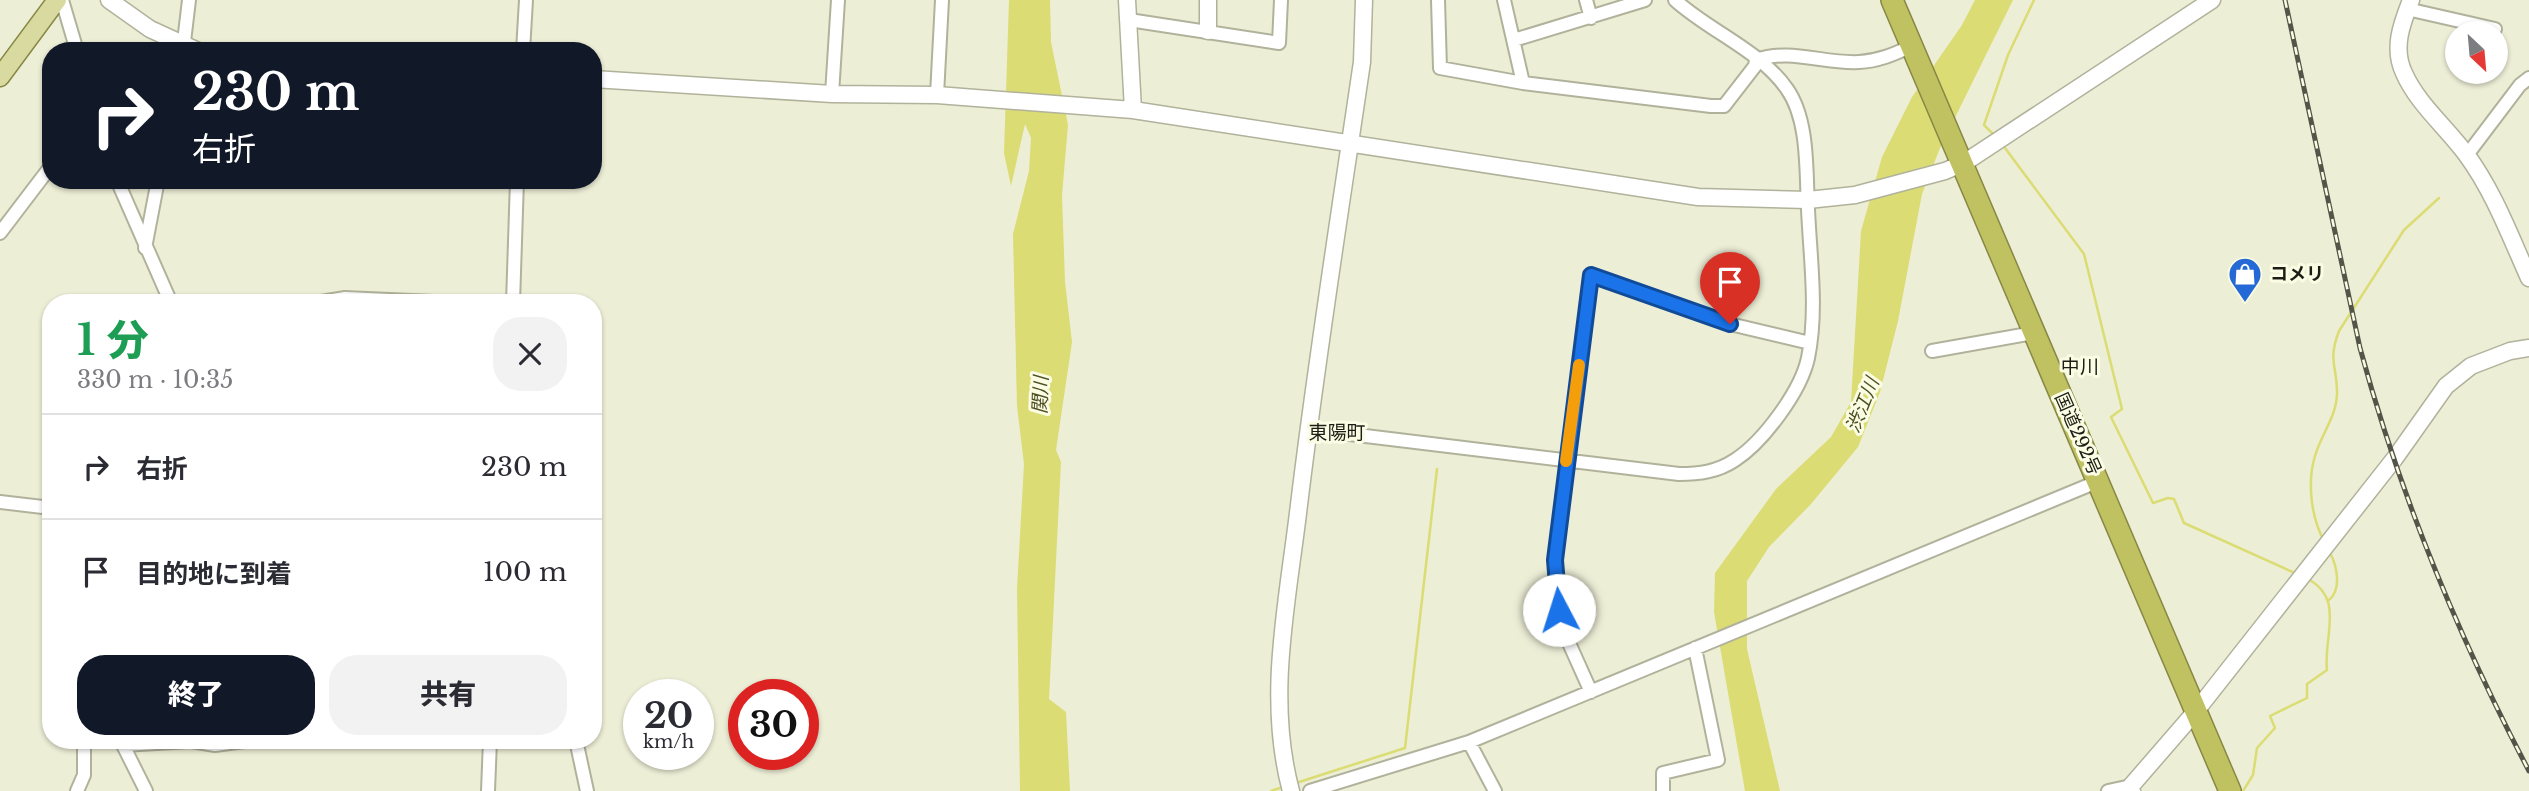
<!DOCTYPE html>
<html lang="ja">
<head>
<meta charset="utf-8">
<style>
	:root { --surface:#fff; --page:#f2f2f3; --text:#2b2b33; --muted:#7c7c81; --line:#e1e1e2; --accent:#111827 }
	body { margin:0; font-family:"Libre Baskerville","Noto Sans JP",serif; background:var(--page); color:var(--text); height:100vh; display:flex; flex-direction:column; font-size:26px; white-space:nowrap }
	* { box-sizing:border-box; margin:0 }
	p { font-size:23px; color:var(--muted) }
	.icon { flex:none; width:38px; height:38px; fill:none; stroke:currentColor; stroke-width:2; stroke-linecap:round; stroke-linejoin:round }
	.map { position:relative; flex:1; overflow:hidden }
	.drawer { position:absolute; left:42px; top:294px; width:560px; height:455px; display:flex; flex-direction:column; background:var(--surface); border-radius:28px; box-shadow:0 2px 5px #0004 }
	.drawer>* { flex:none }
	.guide { position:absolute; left:42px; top:42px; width:560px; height:147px; border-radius:28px; box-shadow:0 2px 5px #0004; background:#111827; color:#fff; overflow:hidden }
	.needle { width:46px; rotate:154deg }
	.fabs { position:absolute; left:2445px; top:21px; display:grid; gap:14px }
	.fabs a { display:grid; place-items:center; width:63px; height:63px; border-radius:50%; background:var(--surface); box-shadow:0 2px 5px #0004; font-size:35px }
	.speed { position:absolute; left:623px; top:679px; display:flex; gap:14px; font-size:35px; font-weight:700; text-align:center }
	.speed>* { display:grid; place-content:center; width:91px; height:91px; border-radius:50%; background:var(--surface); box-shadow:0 2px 5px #0004; line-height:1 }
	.speed small { font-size:18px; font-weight:400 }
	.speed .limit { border:10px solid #d22; background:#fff; color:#111 }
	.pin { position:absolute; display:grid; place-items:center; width:60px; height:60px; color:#fff; margin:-72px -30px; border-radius:50% 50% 50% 0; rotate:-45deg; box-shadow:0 0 7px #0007 }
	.pin .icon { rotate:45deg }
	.me { position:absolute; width:77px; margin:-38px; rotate:355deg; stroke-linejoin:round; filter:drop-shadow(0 0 5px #0008) }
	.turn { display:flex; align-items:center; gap:24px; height:147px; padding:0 35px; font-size:32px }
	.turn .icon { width:91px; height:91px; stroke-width:2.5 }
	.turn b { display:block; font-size:49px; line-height:60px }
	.round { display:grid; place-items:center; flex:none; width:74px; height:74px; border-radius:28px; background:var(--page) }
	.summary { display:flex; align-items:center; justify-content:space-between; height:119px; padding:0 35px }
	h1 { font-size:42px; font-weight:800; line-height:52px; color:#1e9e55 }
	.action { display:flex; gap:14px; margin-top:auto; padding:14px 35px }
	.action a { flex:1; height:80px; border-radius:28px; background:var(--accent); color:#fff; font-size:28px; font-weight:800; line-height:80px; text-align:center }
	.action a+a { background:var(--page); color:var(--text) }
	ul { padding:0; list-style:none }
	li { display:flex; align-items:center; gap:21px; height:105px; padding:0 35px; border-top:2px solid var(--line) }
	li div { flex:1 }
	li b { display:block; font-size:26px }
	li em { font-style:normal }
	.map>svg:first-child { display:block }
	.water { fill:#dbdc73 }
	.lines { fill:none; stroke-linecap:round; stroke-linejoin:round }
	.stream { stroke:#dbdc73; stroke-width:2.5 }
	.street-casing { stroke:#b1b29b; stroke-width:16 }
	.secondary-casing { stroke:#b1b29b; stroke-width:19 }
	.primary-casing { stroke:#878845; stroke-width:21 }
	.highway-casing { stroke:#878845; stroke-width:24 }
	.street { stroke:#fff; stroke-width:12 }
	.secondary { stroke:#fff; stroke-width:16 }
	.primary { stroke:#d9daa0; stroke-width:18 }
	.highway { stroke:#c0c160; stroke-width:21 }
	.rail-casing { stroke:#545548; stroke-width:5 }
	.rail { stroke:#fafce3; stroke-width:2.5; stroke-dasharray:8; stroke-linecap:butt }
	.route-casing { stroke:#114b97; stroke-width:18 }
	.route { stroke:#1a73e8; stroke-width:12 }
	.slow { stroke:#f59e0b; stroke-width:12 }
	.labels { text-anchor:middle; stroke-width:6; stroke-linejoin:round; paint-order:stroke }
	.poi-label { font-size:18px; font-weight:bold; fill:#1c1d14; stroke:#fafce3; text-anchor:start }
	.street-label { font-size:18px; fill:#1c1d14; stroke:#fafce3 }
	.neighbourhood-label { font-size:19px; fill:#1c1d14; stroke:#fafce3 }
	.water-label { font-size:19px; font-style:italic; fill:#4e4f23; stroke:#fafce3 }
</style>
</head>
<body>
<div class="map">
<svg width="2529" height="791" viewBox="0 0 2529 791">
	<rect width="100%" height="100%" fill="#edeed6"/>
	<path class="water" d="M1009,0H1050L1051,42L1068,125L1062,195L1065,282L1072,342L1056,450L1061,462L1049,699L1066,712L1070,791H1020L1017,589L1024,464L1017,406L1013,234L1029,171L1031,138L1025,124L1011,186L1004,153Z
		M1975,0H2013L1940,148L1922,194L1898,321L1880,392L1858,447L1811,504L1769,547L1747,581V649L1780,791H1745L1714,612L1715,573L1776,489L1831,437L1851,402L1861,231L1882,157L1912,97L1962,25Z"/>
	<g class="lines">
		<path class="stream" d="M1995,136L1984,125L2008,55L2034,0
			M2002,144L2084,254L2122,409L2111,417L2153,503L2168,498L2174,499L2184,523L2297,574
			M2324,541C2311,517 2307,482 2315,456C2321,435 2336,417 2337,395C2338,367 2327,362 2339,331L2404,230L2439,198
			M2329,600C2342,589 2337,566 2330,553
			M1296,783L1405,748L1437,469
			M1271,791L1283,787
			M2243,791L2253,775L2257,748L2275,728L2270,716L2307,698V684L2327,670C2323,636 2346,598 2306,578"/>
		<defs>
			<path id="street" d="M62,0L77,51
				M1438,0L1440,68L1523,83L1711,106H1724L1755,66L1756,60
				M1504,0L1523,83
				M1586,0L1591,18
				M2407,9L2495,29
				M1129,20L1279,43L1281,0
				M1514,40L1645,0
				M183,50L189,0
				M523,51L526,0
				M1756,60C1790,48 1824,64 1859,62C1879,61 1894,54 1912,46
				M832,94L838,0
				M937,95L942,0
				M2467,155L2520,85L2529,78
				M117,180L171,303
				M0,233L51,166
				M145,248L158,180
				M315,303L345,298L456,303
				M513,303L517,180
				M1932,351L2034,333
				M1308,429L1679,474C1699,474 1717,472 1735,460C1763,442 1801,391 1808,358C1818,310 1810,257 1808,209C1806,172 1809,120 1787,89C1761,51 1709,31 1675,0
				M0,502L51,508
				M1591,692L1569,643L1559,610L1555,560L1591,275L1730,324L1810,343
				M576,740L587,791
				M121,741L146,791
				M1469,742L1495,791
				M123,745L191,741L215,745L252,740
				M77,791L84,775V740
				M488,791L490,740
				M1310,791L1469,742L2099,481
				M1663,791V773L1718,760L1695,648
				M2108,791L2131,786"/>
			<path id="secondary" d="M109,0L150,29L198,51
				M1127,0L1133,110
				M1208,0V31
				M2411,0C2402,23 2392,48 2404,73C2417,103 2446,127 2466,154C2494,192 2510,236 2529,278
				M593,79L832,94L937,95L1133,110L1698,197L1808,200L1855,195L1945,171L1964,163L2212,0
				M1291,791C1266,699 1287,605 1298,513C1316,362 1340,212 1362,62L1364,0
				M2132,791L2131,786L2196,711L2395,458L2446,386L2471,366L2510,351L2529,348"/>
			<path id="primary" d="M0,77L57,0"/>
			<path id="highway" d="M1892,0L2230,791"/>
		</defs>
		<use href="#street" class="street-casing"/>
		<use href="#secondary" class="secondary-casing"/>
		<use href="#primary" class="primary-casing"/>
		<use href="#highway" class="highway-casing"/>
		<use href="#street" class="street"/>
		<use href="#secondary" class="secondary"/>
		<use href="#primary" class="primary"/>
		<use href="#highway" class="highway"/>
		<defs>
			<path id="rail" d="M2285,0L2360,348C2400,495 2458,636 2529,771"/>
		</defs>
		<use href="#rail" class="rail-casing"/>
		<use href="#rail" class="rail"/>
	</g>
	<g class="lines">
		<defs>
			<path id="route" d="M1559,610L1555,560L1591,275L1730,324"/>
		</defs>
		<use href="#route" class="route-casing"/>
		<use href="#route" class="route"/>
		<path class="slow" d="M1566,461L1579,365"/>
	</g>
	<defs>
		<symbol id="shop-pin" viewBox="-11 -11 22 30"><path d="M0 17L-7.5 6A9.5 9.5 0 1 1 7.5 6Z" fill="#2469d5" stroke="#fafce3"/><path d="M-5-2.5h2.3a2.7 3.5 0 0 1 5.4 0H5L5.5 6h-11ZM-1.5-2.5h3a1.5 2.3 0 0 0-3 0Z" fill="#fff"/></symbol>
	</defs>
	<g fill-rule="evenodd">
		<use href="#shop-pin" x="2226" y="255" width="38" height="52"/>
	</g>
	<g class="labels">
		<g class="poi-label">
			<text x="2270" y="280">コメリ</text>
		</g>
		<g class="street-label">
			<text transform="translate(2078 434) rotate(66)" y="6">国道292号</text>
		</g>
		<g class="neighbourhood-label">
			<text x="2080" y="373">中川</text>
			<text x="1337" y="439">東陽町</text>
		</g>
		<g class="water-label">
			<text transform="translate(1040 395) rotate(-88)" y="7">関川</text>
			<text transform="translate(1862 405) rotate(-68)" y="7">渋江川</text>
		</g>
	</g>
</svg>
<div class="fabs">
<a><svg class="needle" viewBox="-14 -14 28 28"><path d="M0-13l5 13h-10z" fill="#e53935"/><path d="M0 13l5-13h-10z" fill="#7c7c81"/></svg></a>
</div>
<div class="speed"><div>20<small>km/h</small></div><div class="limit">30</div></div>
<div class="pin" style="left:1730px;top:324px;background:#d93025"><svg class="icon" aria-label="arrive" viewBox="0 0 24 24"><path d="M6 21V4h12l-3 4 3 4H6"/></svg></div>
<svg class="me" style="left:1559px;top:610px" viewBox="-20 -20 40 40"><circle r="19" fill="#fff"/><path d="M0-13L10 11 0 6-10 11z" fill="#1a73e8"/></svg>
<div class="guide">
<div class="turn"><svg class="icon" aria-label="right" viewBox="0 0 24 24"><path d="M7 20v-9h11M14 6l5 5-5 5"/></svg><div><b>230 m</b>右折</div></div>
</div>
<section class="drawer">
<div class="summary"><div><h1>1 分</h1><p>330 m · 10:35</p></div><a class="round"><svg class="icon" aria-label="close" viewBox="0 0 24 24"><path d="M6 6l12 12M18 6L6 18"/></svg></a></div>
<ul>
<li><svg class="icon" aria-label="right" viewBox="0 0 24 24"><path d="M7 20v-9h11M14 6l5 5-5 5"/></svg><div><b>右折</b></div><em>230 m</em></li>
<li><svg class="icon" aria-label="arrive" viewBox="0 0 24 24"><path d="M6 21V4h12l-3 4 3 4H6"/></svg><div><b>目的地に到着</b></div><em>100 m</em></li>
</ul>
<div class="action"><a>終了</a><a>共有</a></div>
</section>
</div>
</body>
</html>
